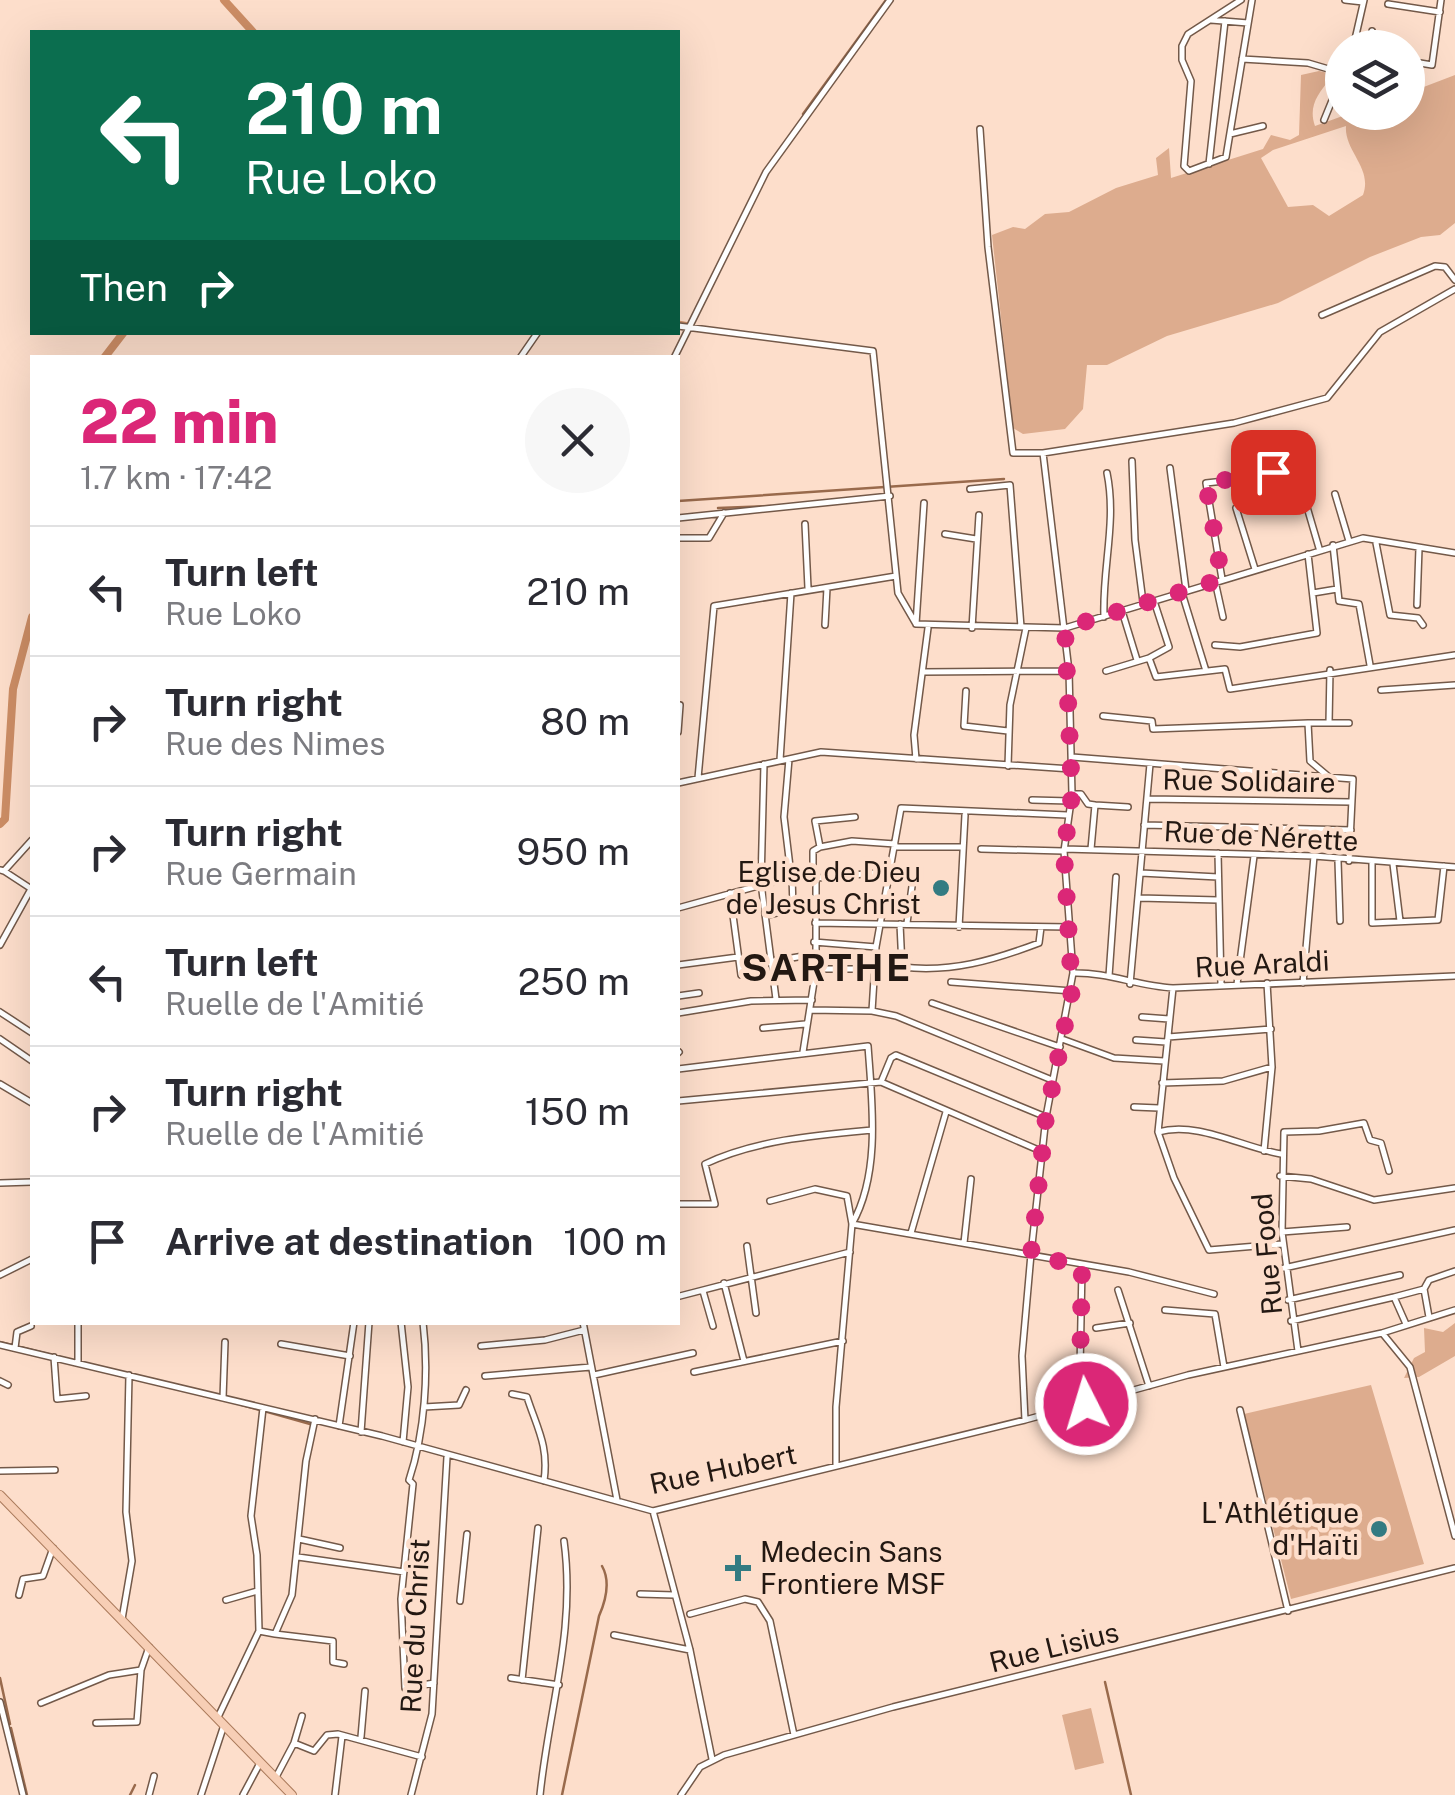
<!DOCTYPE html>
<html lang="en">
<head>
<meta charset="utf-8">
<style>
	:root { --surface:#fff; --page:#f7f7f7; --text:#2b2b33; --muted:#7c7c81; --line:#e1e1e2; --accent:#db2777 }
	body { margin:0; font-family:"Public Sans",sans-serif; background:var(--page); color:var(--text); height:100vh; display:flex; flex-direction:column; font-size:38px; white-space:nowrap }
	* { box-sizing:border-box; margin:0 }
	p { font-size:32px; color:var(--muted) }
	.icon { flex:none; width:55px; height:55px; fill:none; stroke:currentColor; stroke-width:2; stroke-linecap:round; stroke-linejoin:round }
	.map { position:relative; flex:1; overflow:hidden }
	.details { position:absolute; left:30px; top:355px; width:650px; height:970px; display:flex; flex-direction:column; background:var(--surface); border-radius:0px; box-shadow:0 10px 40px #0002 }
	.details>* { flex:none }
	.guide { position:absolute; left:30px; top:30px; width:650px; height:305px; border-radius:0px; box-shadow:0 10px 40px #0002; background:#0b6e4f; color:#fff; overflow:hidden }
	.fabs { position:absolute; left:1325px; top:30px; display:grid; gap:20px }
	.fabs a { display:grid; place-items:center; width:100px; height:100px; border-radius:50%; background:var(--surface); box-shadow:0 10px 40px #0002; font-size:50px }
	.pin { position:absolute; display:grid; place-items:center; width:85px; height:85px; color:#fff; margin:-42px; border-radius:20px; box-shadow:0 5px 15px #0006 }
	.me { position:absolute; width:110px; margin:-55px; rotate:355deg; stroke-linejoin:round; filter:drop-shadow(0 0 8px #0008) }
	.turn { display:flex; align-items:center; gap:35px; height:210px; padding:0 50px; font-size:45px }
	.turn .icon { width:130px; height:130px; stroke-width:2.5 }
	.turn b { display:block; font-size:70px; line-height:85px }
	.then { display:flex; align-items:center; height:95px; padding:0 50px; background:#0003; gap:20px; font-size:38px }
	.round { display:grid; place-items:center; flex:none; width:105px; height:105px; border-radius:52px; background:var(--page) }
	.summary { display:flex; align-items:center; justify-content:space-between; height:170px; padding:0 50px }
	h1 { font-size:60px; font-weight:800; line-height:75px; color:var(--accent) }
	ul { padding:0; list-style:none }
	li { display:flex; align-items:center; gap:30px; height:130px; padding:0 50px; border-top:2px solid var(--line) }
	li div { flex:1 }
	li b { display:block; font-size:38px }
	li em { font-style:normal }
	.map>svg:first-child { display:block }
	.green { fill:#ddac8e; fill-rule:evenodd }
	.lines { fill:none; stroke-linecap:round; stroke-linejoin:round }
	.stream { stroke:#996a4c; stroke-width:2.5 }
	.canal { stroke:#cc8d65; stroke-width:5 }
	.river { stroke:#cc8d65; stroke-width:8 }
	.minor-casing { stroke:#735949; stroke-width:8 }
	.major-casing { stroke:#aa7a5b; stroke-width:10 }
	.minor { stroke:#fff; stroke-width:5 }
	.major { stroke:#f7ceb5; stroke-width:8 }
	.route { stroke:#db2777; stroke-width:18; stroke-dasharray:0 32.4 }
	.poi-dot { fill:#337b82; stroke:#fddecb; stroke-width:4 }
	.labels { text-anchor:middle; stroke-width:9; stroke-linejoin:round; paint-order:stroke }
	.street-label { font-size:28px; fill:#231812; stroke:#fddecb }
	.poi-label { font-size:28px; fill:#231812; stroke:#fddecb; text-anchor:end }
	.district-label { font-size:38px; font-weight:bold; letter-spacing:2.5px; fill:#231812; stroke:#fddecb }
</style>
</head>
<body>
<div class="map">
<svg width="1455" height="1795" viewBox="0 0 1455 1795">
	<rect width="100%" height="100%" fill="#fddecb"/>
	<path class="green" d="M1319,71L1328,73L1330,79C1318,94 1308,106 1315,126L1351,113L1408,112V93L1455,75V223L1440,235L1421,237L1370,257L1278,303L1167,336L1107,365H1087L1083,409L1065,429L1023,434L1013,428L992,235L1013,227L1025,229L1045,214L1069,212L1116,188L1158,175L1156,158L1169,148L1171,178L1263,149L1271,135L1290,140L1299,135L1301,75ZM1346,126C1344,151 1373,168 1363,195L1329,216L1313,205L1288,207L1261,158L1273,150Z
		M1455,1323V1356L1419,1377L1404,1378L1414,1358L1425,1352L1424,1328L1443,1332Z
		M1371,1385L1424,1564L1291,1599L1244,1414Z
		M1091,1708L1104,1763L1075,1770L1062,1715Z"/>
	<g class="lines">
		<path class="stream" d="M803,114L886,0
			M678,501L1004,479
			M718,508L771,506
			M0,1342L64,1358
			M242,1405L260,1410
			M264,1411L310,1424
			M0,1678L10,1724
			M1105,1682L1131,1795
			M11,1728L27,1795
			M130,1795L135,1785
			M562,1795L599,1616C606,1600 611,1582 602,1566"/>
		<path class="canal" d="M678,323L689,325"/>
		<path class="river" d="M224,0L253,32
			M104,358L124,332
			M0,824L5,819L13,689L32,617"/>
		<defs>
			<path id="minor" d="M1241,0L1188,34L1182,46V60L1191,81L1184,166L1189,171L1226,157L1252,0
				M1345,0L1363,2
				M1388,4L1440,12
				M1211,20L1248,23
				M1353,48L1364,0
				M1368,48L1372,31
				M1242,59L1308,63L1342,73
				M1408,61L1432,65L1441,0
				M1324,120L1342,76
				M980,129L988,247L1013,453H1043L1234,423L1327,398L1380,332L1455,289
				M1230,134L1263,126
				M1209,164L1225,21
				M1322,315L1435,266L1445,267L1455,280
				M678,326L873,351L898,593L916,624L1065,628L1363,538L1455,553
				M520,358L538,332
				M674,358L766,172L890,0
				M1132,461L1135,540L1143,602
				M1170,468L1186,590
				M970,489L1010,485L1021,627
				M1335,494L1349,541
				M678,518L890,496
				M805,524L808,588
				M945,534L976,539
				M678,538H709L724,513
				M1376,543L1390,615L1418,618L1423,625
				M1333,545L1339,601L1359,604L1370,665
				M1255,569L1236,508L1306,495
				M1222,579L1206,483L1297,473L1319,548
				M1215,581L1223,617
				M1182,593L1206,671
				M1313,593L1337,589
				M1417,605L1419,548
				M1122,611L1137,660
				M1104,617C1102,568 1117,522 1107,473
				M916,624L924,503
				M825,625L827,588
				M972,628L979,515
				M1215,645L1240,647L1317,633L1308,554
				M1149,658L1169,647L1154,601
				M1106,671L1149,658L1156,677L1225,669L1230,689L1455,655
				M923,672L1069,671
				M1381,690L1455,685
				M966,691L964,726L1008,731
				M1103,716L1152,721L1153,729L1308,723L1310,761L1329,777
				M1308,723H1349
				M1329,723L1330,670
				M678,732L680,705
				M1072,757L1353,779L1349,861
				M789,759L784,817L791,875
				M916,759L914,735L928,628
				M780,760L791,593
				M764,764L761,883L776,999
				M1008,766L1010,705L1026,628
				M698,778L714,606L896,576
				M678,783L821,752L1071,769
				M1072,794H1081L1088,804L1095,805L1091,849
				M1147,799L1351,802
				M1032,800L1070,801
				M1095,805L1128,807
				M1144,825L1351,830
				M820,847L852,841L895,844
				M895,847H962
				M981,849L1063,851
				M1064,849L1314,856L1455,867
				M1218,853L1221,984
				M1338,861L1340,921
				M1372,863V923L1438,920L1444,866
				M1393,864L1400,921
				M0,870L4,871L32,840
				M4,871L30,888
				M813,871V851L820,847L815,821L855,817
				M1141,873L1218,877
				M817,878L888,872
				M730,893L741,975L775,974
				M1139,898L1218,900
				M678,908L813,871
				M768,915L793,909L792,875
				M815,923L1070,927
				M907,923L913,879
				M900,924L902,967C951,973 994,960 1039,943L1041,927
				M959,927L965,815
				M814,942L876,947
				M0,945L31,889
				M774,961L815,954
				M678,965L738,957
				M890,967H902
				M817,969H874
				M1073,973C1107,972 1138,986 1173,988L1455,976
				M1109,976L1116,877
				M951,982L1072,991
				M1303,983L1314,856
				M1130,984L1150,764
				M1237,984L1254,856
				M1173,988L1158,1132L1174,1178L1209,1250L1282,1244
				M678,996L699,993
				M932,1003L1060,1047
				M810,1010L872,1011L896,1016L1052,1080
				M872,1011L876,947L901,808L1067,815
				M0,1012L32,1033
				M678,1013L751,1001L812,1000
				M1142,1017L1169,1019
				M763,1028L805,1024
				M1168,1037L1271,1029
				M0,1039L32,1061
				M1062,1039L1114,1058L1164,1061
				M1136,1040L1166,1042
				M803,1052L816,969V878
				M678,1053L679,1052
				M678,1069L868,1046C872,1102 881,1173 852,1224
				M881,1082L891,1058L896,1055L1046,1117
				M1162,1083L1223,1081L1272,1067
				M0,1084L32,1103
				M678,1101L881,1082L1043,1152
				M1134,1107L1159,1108
				M1158,1132C1198,1121 1241,1147 1281,1154
				M1264,1151L1272,1067L1267,983
				M1280,1176L1311,1179L1374,1200L1455,1188
				M0,1183L32,1182
				M770,1201L815,1189L847,1196L852,1224L836,1407V1465
				M678,1204H715L705,1164C755,1140 817,1135 872,1130
				M852,1224L1129,1272L1214,1294
				M1282,1232L1347,1227
				M911,1233L946,1112
				M964,1243L971,1179
				M747,1246L756,1313
				M1082,1267L1080,1369L1086,1403
				M1284,1268L1455,1230
				M0,1275L32,1259
				M724,1283L744,1361
				M1424,1289L1429,1317
				M1118,1290L1149,1386
				M703,1291L713,1326
				M680,1296L850,1252
				M1394,1297L1424,1289L1429,1280L1455,1271
				M1288,1300L1400,1275
				M1165,1310L1215,1314L1224,1367
				M1291,1321L1394,1297L1406,1324
				M401,1322L408,1387L403,1442
				M423,1322C429,1372 425,1432 409,1480L413,1484L401,1599L405,1688L434,1683
				M583,1322L617,1500
				M1096,1328L1130,1323
				M1383,1334L1410,1367L1455,1536
				M281,1344L350,1356
				M0,1345L382,1436L653,1511L1025,1420L1188,1375L1382,1333L1455,1310
				M481,1346L545,1340L584,1330
				M15,1348L17,1332L31,1326
				M1298,1351L1282,1232L1284,1132L1319,1131L1364,1123L1370,1140L1381,1143L1389,1171
				M54,1357L57,1399L86,1396
				M78,1363V1322
				M694,1372L843,1341
				M594,1375L693,1353
				M485,1376L591,1367
				M0,1381L8,1385
				M512,1394L527,1397C537,1428 549,1446 544,1481
				M223,1398L225,1342
				M424,1407L459,1405L466,1390
				M1240,1410L1288,1611
				M1025,1420L1022,1356L1031,1254L1046,1117L1073,973L1064,851L1072,794L1069,671L1043,453
				M339,1426L354,1322
				M361,1432L369,1322
				M0,1471L55,1470
				M653,1511L690,1650L712,1759
				M299,1539L340,1548
				M298,1557L404,1572
				M640,1594L674,1595
				M19,1595L23,1579L43,1576L53,1548
				M226,1600L257,1591
				M460,1601L467,1534
				M690,1614L745,1599L758,1602L770,1621L794,1735
				M122,1619L132,1561L126,1512L129,1375
				M259,1631L275,1634L292,1595L306,1461L315,1419
				M275,1634L333,1641V1662L344,1664
				M614,1635L690,1650
				M511,1678L559,1685
				M522,1680L538,1528
				M0,1702L23,1795
				M41,1703L109,1675L141,1670L149,1647
				M219,1715L259,1631L257,1555L251,1516L263,1408
				M96,1723L137,1722L141,1670
				M361,1737L365,1691
				M294,1743L314,1751L327,1735L338,1734L422,1757
				M276,1777L294,1743L302,1716
				M149,1795L154,1776
				M201,1795L224,1725
				M243,1795L260,1763
				M335,1795L342,1736
				M411,1795L432,1714L447,1457
				M540,1795C549,1707 576,1630 564,1541
				M681,1795L700,1767L724,1755L893,1707L1455,1568"/>
			<path id="major" d="M0,1495L292,1795"/>
		</defs>
		<use href="#minor" class="minor-casing"/>
		<use href="#major" class="major-casing"/>
		<use href="#minor" class="minor"/>
		<use href="#major" class="major"/>
	</g>
	<g class="lines">
		<path class="route" d="M1086,1404L1080,1369L1082,1267L1031,1254L1046,1117L1072,991L1064,852L1072,794L1065,628L1222,579L1206,483L1273,472"/>
	</g>
	<g class="poi-dot">
		<circle cx="941" cy="888" r="10"/>
		<circle cx="1379" cy="1529" r="10"/>
		<path d="M733 1553h10v10h10v10h-10v10h-10v-10h-10v-10h10z"/>
	</g>
	<g class="labels">
		<g class="street-label">
			<text transform="translate(1249 781) rotate(1)" y="10">Rue Solidaire</text>
			<text transform="translate(1261 836) rotate(3)" y="10">Rue de Nérette</text>
			<text transform="translate(1262 964) rotate(-3)" y="10">Rue Araldi</text>
			<text transform="translate(1267 1254) rotate(-95)" y="10">Rue Food</text>
			<text transform="translate(723 1469) rotate(-12)" y="10">Rue Hubert</text>
			<text transform="translate(415 1626) rotate(-87)" y="10">Rue du Christ</text>
			<text transform="translate(1054 1647) rotate(-14)" y="10">Rue Lisius</text>
		</g>
		<g class="poi-label">
			<text x="921" y="882">Eglise de Dieu<tspan x="921" dy="32">de Jesus Christ</tspan></text>
			<text x="1359" y="1523">L'Athlétique<tspan x="1359" dy="32">d'Haïti</tspan></text>
			<text x="760" y="1562" text-anchor="start">Medecin Sans<tspan x="760" dy="32">Frontiere MSF</tspan></text>
		</g>
		<g class="district-label">
			<text x="827" y="981">SARTHE</text>
		</g>
	</g>
</svg>
<div class="fabs">
<a><svg class="icon" aria-label="layers" viewBox="0 0 24 24"><path d="M12 4l9 5-9 5-9-5zM3 14l9 5 9-5"/></svg></a>
</div>
<div class="pin" style="left:1273px;top:472px;background:#d93025"><svg class="icon" aria-label="arrive" viewBox="0 0 24 24"><path d="M6 21V4h12l-3 4 3 4H6"/></svg></div>
<svg class="me" style="left:1086px;top:1404px" viewBox="-20 -20 40 40"><circle r="17" fill="#db2777" stroke="#fff" stroke-width="3"/><path d="M0-11L8 9 0 5-8 9z" fill="#fff"/></svg>
<div class="guide">
<div class="turn"><svg class="icon" aria-label="left" viewBox="0 0 24 24"><path d="M17 20v-9H6M10 6l-5 5 5 5"/></svg><div><b>210 m</b>Rue Loko</div></div>
<div class="then">Then<svg class="icon" aria-label="right" viewBox="0 0 24 24"><path d="M7 20v-9h11M14 6l5 5-5 5"/></svg></div>
</div>
<section class="details">
<div class="summary"><div><h1>22 min</h1><p>1.7 km · 17:42</p></div><a class="round"><svg class="icon" aria-label="close" viewBox="0 0 24 24"><path d="M6 6l12 12M18 6L6 18"/></svg></a></div>
<ul>
<li><svg class="icon" aria-label="left" viewBox="0 0 24 24"><path d="M17 20v-9H6M10 6l-5 5 5 5"/></svg><div><b>Turn left</b><p>Rue Loko</p></div><em>210 m</em></li>
<li><svg class="icon" aria-label="right" viewBox="0 0 24 24"><path d="M7 20v-9h11M14 6l5 5-5 5"/></svg><div><b>Turn right</b><p>Rue des Nimes</p></div><em>80 m</em></li>
<li><svg class="icon" aria-label="right" viewBox="0 0 24 24"><path d="M7 20v-9h11M14 6l5 5-5 5"/></svg><div><b>Turn right</b><p>Rue Germain</p></div><em>950 m</em></li>
<li><svg class="icon" aria-label="left" viewBox="0 0 24 24"><path d="M17 20v-9H6M10 6l-5 5 5 5"/></svg><div><b>Turn left</b><p>Ruelle de l'Amitié</p></div><em>250 m</em></li>
<li><svg class="icon" aria-label="right" viewBox="0 0 24 24"><path d="M7 20v-9h11M14 6l5 5-5 5"/></svg><div><b>Turn right</b><p>Ruelle de l'Amitié</p></div><em>150 m</em></li>
<li><svg class="icon" aria-label="arrive" viewBox="0 0 24 24"><path d="M6 21V4h12l-3 4 3 4H6"/></svg><div><b>Arrive at destination</b></div><em>100 m</em></li>
</ul>
</section>
</div>
</body>
</html>
